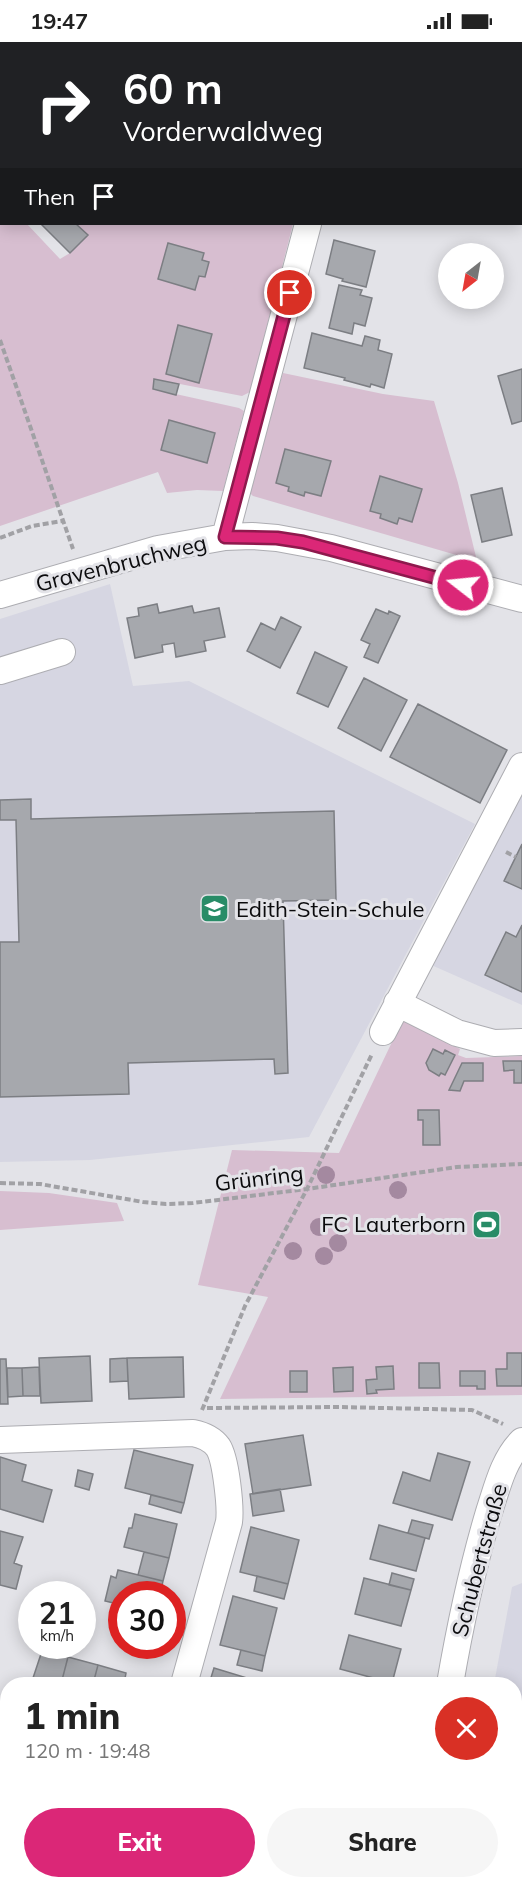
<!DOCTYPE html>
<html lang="en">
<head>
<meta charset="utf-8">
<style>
	:root { --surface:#fff; --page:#f6f6f6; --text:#222; --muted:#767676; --accent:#db2777 }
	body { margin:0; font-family:Mulish,sans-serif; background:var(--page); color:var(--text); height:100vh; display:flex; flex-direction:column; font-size:22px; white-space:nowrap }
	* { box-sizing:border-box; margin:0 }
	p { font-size:20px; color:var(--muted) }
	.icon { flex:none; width:33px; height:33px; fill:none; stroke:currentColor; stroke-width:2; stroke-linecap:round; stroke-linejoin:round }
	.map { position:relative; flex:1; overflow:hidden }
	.panel { position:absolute; left:0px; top:1635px; width:522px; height:212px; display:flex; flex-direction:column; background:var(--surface); border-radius:24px 24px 0 0; box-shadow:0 3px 15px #0003 }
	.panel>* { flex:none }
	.top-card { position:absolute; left:0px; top:0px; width:522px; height:183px; box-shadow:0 3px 15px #0003; background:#202124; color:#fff; overflow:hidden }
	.needle { width:39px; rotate:211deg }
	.controls { position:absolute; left:438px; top:201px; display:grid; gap:12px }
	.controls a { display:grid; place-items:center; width:66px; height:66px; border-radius:50%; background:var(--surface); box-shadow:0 3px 15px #0003; font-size:30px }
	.speed { position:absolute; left:18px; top:1539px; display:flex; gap:12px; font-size:30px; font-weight:700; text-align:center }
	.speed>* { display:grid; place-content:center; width:78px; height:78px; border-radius:50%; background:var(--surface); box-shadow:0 3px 15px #0003; line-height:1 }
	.speed small { font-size:15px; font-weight:400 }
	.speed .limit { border:9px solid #d22; background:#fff; color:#111 }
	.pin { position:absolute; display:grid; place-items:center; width:51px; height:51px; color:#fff; margin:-26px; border:3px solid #fff; border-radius:50%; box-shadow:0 2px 6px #0007 }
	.me { position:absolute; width:66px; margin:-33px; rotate:286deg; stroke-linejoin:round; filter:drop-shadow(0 0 4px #0008) }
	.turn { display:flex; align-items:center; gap:21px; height:126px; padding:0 24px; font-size:27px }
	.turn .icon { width:78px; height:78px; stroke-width:2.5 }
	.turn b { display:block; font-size:42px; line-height:51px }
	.then { display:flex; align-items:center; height:57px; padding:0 24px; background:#0003; gap:12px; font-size:22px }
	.round { display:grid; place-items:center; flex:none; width:63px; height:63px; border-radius:32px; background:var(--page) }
	.head { display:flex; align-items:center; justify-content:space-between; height:102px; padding:0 24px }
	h1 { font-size:36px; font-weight:800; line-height:45px }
	.action { display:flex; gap:12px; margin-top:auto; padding:12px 24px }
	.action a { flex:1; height:69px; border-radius:36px; background:var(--accent); color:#fff; font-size:24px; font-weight:800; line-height:69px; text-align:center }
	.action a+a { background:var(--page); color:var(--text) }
	.status { display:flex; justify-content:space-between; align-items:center; height:42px; padding:0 30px; background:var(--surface); direction:ltr }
	.status svg { height:16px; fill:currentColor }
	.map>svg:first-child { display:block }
	.built { fill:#d6d6e2 }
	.green { fill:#d7bed0; fill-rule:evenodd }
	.building { fill:#a6a8ad; stroke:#7c7e83; stroke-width:1.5 }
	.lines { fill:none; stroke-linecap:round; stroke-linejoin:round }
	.minor-casing { stroke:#adadb2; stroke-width:28 }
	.path { stroke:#a1a1a5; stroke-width:4; stroke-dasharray:6 3; stroke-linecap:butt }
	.minor { stroke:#fff; stroke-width:26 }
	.tree { fill:#a489a0 }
	.route-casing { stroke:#8e194d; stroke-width:15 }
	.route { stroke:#db2777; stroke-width:10 }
	.labels { text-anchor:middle; stroke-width:6; stroke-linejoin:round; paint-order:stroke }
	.street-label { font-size:22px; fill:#0b0b0d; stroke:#e3e3e8 }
	.poi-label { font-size:22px; fill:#0b0b0d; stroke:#e3e3e8; text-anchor:start }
</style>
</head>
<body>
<div class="status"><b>19:47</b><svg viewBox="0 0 49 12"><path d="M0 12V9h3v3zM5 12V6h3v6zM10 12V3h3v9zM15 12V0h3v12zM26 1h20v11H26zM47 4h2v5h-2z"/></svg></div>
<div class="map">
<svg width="522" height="1846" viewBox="0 0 522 1846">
	<rect width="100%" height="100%" fill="#e3e3e8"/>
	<path class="built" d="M110,542L133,644L189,639L475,782L309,1095L90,1118L0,1120V577Z
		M522,747V963L429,922Z
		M522,1541V1846H457L459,1839H514V1642H494L512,1545Z"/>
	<path class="green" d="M0,0H97L98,1L2,2L1,99L0,97Z
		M363,0H522V85L520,84V2H364Z
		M0,153L1,155L2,182H27L60,217L70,211L88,193L76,182H293L250,350L242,354L154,337L153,347L239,366L244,369L223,449L197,448L167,451L158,430L0,484ZM168,201L204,211L199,234ZM178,283L212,292L199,340L166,332ZM169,378L215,391L207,420L161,408Z
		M283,331L383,352L434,359L458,441L477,519L253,454L250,451L248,445ZM285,407L331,419L321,454L305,450L303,454L288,449L289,445L276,441ZM380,435L422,447L412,479L399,476L397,482L380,476L381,472L370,469Z
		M403,977L460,1007L458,1013L466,1016L522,1014V1353L220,1357L268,1255L198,1243L232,1108L339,1111Z
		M0,1149L49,1151L117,1161L124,1179L0,1188Z"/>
	<path class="building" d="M173,0H209L211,2H174Z
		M0,97L2,99V136L0,134Z
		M41,182H76L88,193L70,211Z
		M334,198L375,209L366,245L342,239L343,237L326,232Z
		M168,201L204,211L202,218L209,220L205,235L199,234L195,248L158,237Z
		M339,243L362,248L360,253L372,256L365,284L354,281L352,292L329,286Z
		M178,283L212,292L199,341L166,332Z
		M312,291L362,304L365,294L380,298L378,308L392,312L384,346L371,342L370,345L344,338L345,336L304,326Z
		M522,327V379L512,382L498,334Z
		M154,337L179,342L176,353L153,347Z
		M169,378L215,391L207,421L161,408Z
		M285,407L331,419L321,454L305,450L304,454L288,449L289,445L276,441Z
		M380,434L422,447L412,480L399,476L397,482L380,476L381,472L370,469Z
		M502,446L512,493L482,500L471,453Z
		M157,562L159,571L192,564L194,571L219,566L225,595L204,599L206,609L176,615L174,601L162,603L163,610L135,616L127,576L139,574L138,566Z
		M376,567L388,572L389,569L400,574L378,621L364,615L370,602L361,598Z
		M281,575L301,585L280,626L247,609L261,581L275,588Z
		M315,610L347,625L328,665L297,651Z
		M364,636L407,658L381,709L338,686Z
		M418,662L507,708L480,761L390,715Z
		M31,757V777L334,769L336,858L283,859L288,1031L275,1032L274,1017L128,1021L129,1052L0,1055V900H19L16,778H0V758Z
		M522,802V847L504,839Z
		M522,883V950L485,933L506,890L516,895Z
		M433,1007L443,1012L445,1008L455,1013L445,1033L441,1031L439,1034L429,1028L426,1021Z
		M503,1019H522V1041H514V1028L504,1029Z
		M462,1021H483V1039H464L460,1049L449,1048Z
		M418,1068H439L440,1103H423V1078H418Z
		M507,1311H522V1344H497L496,1327H507Z
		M90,1314L92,1359L41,1361L39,1316Z
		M183,1315L184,1355L129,1357L127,1316Z
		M127,1316L128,1339L110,1340V1317Z
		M0,1317H6L8,1362H0Z
		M419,1321H439L440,1346H419Z
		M393,1324L394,1347L376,1348L377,1351L367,1352L366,1338L377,1337L376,1325Z
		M39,1325L40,1354H23L22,1326Z
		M353,1325V1349L334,1350L333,1326Z
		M7,1326H22L23,1354L8,1355Z
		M290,1329H307V1350H290Z
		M460,1329H485V1347H477V1344H460Z
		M303,1393L311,1443L253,1452L245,1402Z
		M134,1408L193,1423L184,1461L125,1446Z
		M438,1411L470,1420L452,1478L393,1461L403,1430L430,1439Z
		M0,1415L26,1423L22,1439L52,1448L43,1480L0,1467Z
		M78,1428L93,1432L89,1448L75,1444Z
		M280,1447L284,1469L253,1474L250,1452Z
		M151,1453L184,1461L181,1471L149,1462Z
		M135,1472L177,1482L169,1516L124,1505L129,1486H132Z
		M412,1478L433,1483L429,1497L408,1491Z
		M379,1483L425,1496L416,1529L370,1517Z
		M251,1485L299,1498L288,1542L240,1530Z
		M0,1489L23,1495L14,1521L22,1524L16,1547L0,1543Z
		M144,1510L169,1516L163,1539L138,1533Z
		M118,1528L163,1539L160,1552H122V1563L105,1559L111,1534L116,1536Z
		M392,1531L414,1537L411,1548L389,1543Z
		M257,1534L288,1542L284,1557L254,1549Z
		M364,1536L411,1548L401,1584L355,1572Z
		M233,1554L277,1566L265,1614L220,1603Z
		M349,1593L401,1607L392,1641L340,1627Z
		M241,1608L265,1614L262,1629L237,1623Z
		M42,1609L68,1615L61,1642H31Z
		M68,1615L98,1623L93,1642H61Z
		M98,1623L126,1631L124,1642H93Z
		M214,1626L257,1639L256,1642H209Z
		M125,1637L146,1642H124Z
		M27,1839H59L57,1846H25Z
		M169,1839H197L212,1843V1846H168Z
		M306,1839H371L369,1846H304Z"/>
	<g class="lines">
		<defs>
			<path id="minor" d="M112,0L113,2
				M225,495L308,182
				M0,553L158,507L225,495L252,494L277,496L331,506L522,557
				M0,629L62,610
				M397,961L457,991L494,1001L522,1000
				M383,990L522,724
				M0,1398L193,1391C203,1393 212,1397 218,1405C226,1417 231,1466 229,1480L184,1642
				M450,1642C460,1584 472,1527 489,1470C497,1446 503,1418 522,1399
				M0,1684L8,1687
				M130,1846L132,1839
				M416,1846L417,1839"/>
		</defs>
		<use href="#minor" class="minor-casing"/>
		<path class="path" d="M387,0L390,2
			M357,2L358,0
			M520,77H522
			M0,298L73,507
			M0,496L32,484L62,479
			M506,810L516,815
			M0,1141L40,1142L143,1160L166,1162L193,1161L307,1147L457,1125L522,1122
			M207,1366L339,1365L472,1368L503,1382
			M202,1368L245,1264L307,1147L372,1012"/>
		<use href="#minor" class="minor"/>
	</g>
	<g class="tree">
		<circle cx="326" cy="1133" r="9"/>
		<circle cx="398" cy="1148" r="9"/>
		<circle cx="319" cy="1185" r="9"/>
		<circle cx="338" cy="1201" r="9"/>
		<circle cx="293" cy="1209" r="9"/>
		<circle cx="324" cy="1214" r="9"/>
	</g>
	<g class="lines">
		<defs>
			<path id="route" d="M290,251L225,495L277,496L303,500L463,543"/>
		</defs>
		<use href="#route" class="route-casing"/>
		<use href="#route" class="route"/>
	</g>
	<defs>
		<symbol id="school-square" viewBox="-11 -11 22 22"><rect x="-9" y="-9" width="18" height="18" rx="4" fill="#288c67" stroke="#e3e3e8"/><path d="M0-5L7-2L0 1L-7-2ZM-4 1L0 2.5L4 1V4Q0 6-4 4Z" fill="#fff"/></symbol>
		<symbol id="stadium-square" viewBox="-11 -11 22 22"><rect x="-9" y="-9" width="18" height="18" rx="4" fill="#288c67" stroke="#e3e3e8"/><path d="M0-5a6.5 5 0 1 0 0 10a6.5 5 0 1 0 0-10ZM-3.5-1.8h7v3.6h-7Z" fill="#fff"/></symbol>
	</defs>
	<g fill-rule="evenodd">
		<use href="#school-square" x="198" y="850" width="33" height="33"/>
		<use href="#stadium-square" x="470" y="1166" width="33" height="33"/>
	</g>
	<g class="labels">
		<g class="street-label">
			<text transform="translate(121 521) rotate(-14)" y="8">Gravenbruchweg</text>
			<text transform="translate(259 1136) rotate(-7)" y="8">Grünring</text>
			<text transform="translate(479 1518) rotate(-75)" y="8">Schubertstraße</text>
		</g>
		<g class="poi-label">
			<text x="236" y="875">Edith-Stein-Schule</text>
			<text x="466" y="1190" text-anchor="end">FC Lauterborn</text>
		</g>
	</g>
</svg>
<div class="controls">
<a><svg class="needle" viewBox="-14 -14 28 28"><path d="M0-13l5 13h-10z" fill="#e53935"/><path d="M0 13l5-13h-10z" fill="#767676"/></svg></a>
</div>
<div class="speed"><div>21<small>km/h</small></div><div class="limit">30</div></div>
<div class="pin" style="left:290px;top:251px;background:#d93025"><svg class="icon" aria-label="arrive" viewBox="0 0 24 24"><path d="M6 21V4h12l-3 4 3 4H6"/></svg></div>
<svg class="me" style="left:463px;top:543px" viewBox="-20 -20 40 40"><circle r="17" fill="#db2777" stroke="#fff" stroke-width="3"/><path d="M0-11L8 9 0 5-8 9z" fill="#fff"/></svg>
<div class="top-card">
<div class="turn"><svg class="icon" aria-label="right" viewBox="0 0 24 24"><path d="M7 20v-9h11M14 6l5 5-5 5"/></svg><div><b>60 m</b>Vorderwaldweg</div></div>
<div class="then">Then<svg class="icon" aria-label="arrive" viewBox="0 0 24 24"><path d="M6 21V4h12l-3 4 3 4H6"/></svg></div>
</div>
<section class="panel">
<div class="head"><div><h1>1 min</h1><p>120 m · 19:48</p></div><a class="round" style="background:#d93025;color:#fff"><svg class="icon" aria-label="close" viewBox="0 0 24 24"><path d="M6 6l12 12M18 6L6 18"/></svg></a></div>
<div class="action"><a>Exit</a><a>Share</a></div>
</section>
</div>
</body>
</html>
